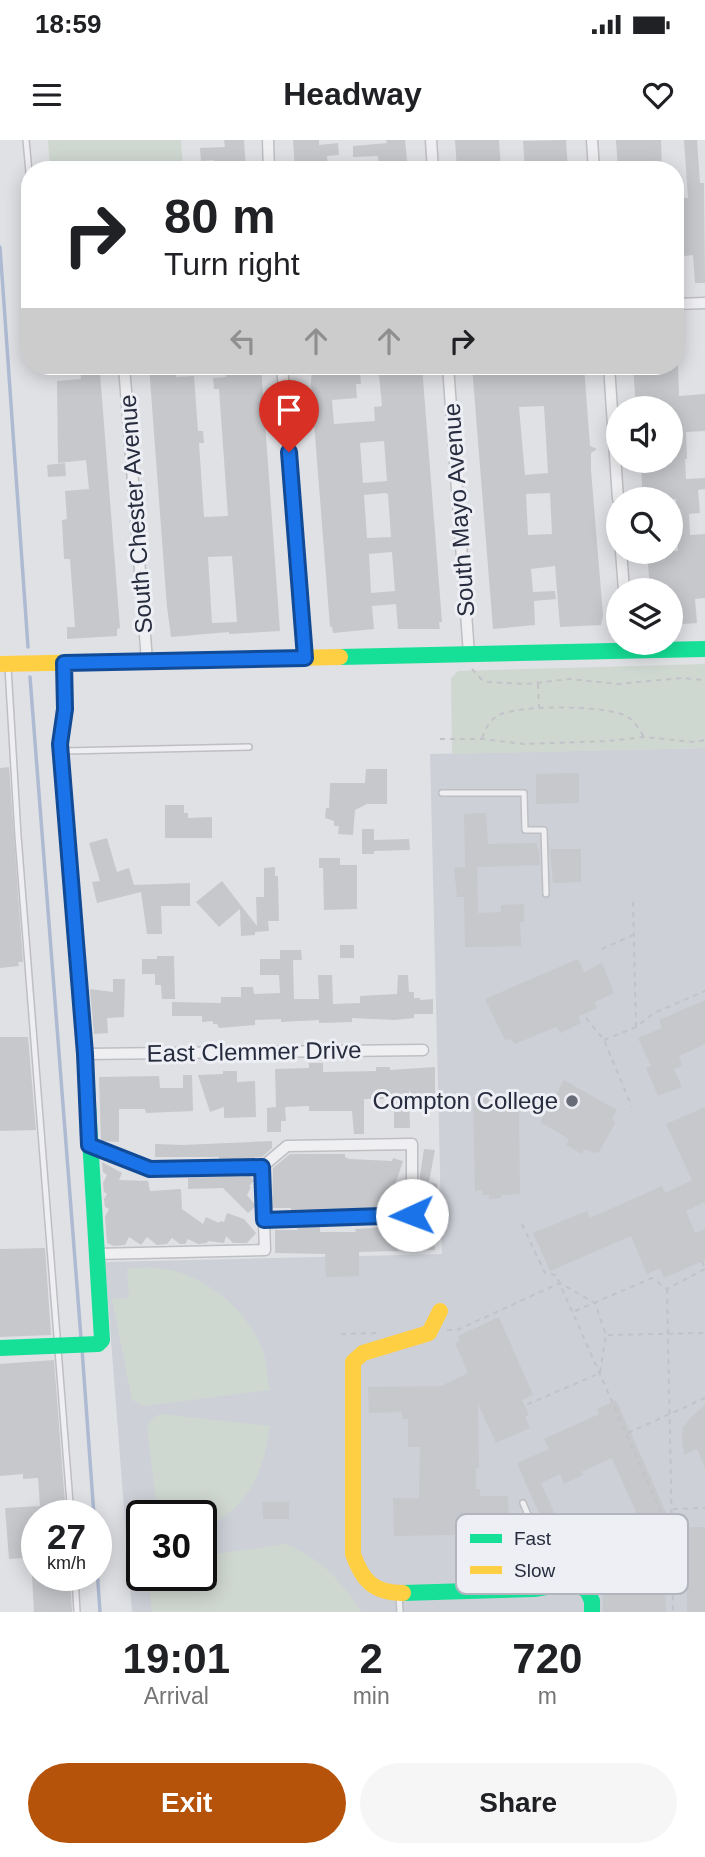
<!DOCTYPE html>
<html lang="en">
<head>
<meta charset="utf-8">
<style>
	:root { --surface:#fff; --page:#f6f6f6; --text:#202124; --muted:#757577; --accent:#b45309 }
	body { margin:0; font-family:Helvetica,sans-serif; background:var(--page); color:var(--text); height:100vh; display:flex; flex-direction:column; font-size:26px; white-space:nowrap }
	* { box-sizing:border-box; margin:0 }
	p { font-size:23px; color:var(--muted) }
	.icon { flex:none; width:38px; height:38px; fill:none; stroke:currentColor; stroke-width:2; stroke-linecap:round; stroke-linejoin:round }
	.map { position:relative; height:1472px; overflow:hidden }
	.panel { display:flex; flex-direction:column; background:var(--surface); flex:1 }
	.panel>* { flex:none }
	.guide { position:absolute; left:21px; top:21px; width:663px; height:214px; border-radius:28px; box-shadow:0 4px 18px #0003; background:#fff; color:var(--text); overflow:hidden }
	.tools { position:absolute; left:606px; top:256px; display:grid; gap:14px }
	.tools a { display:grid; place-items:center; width:77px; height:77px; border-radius:50%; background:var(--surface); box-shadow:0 4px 18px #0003; font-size:35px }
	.speed { position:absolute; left:21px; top:1360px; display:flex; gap:14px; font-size:35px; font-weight:700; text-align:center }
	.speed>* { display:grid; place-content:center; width:91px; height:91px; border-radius:50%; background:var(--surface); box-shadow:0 4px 18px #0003; line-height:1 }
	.speed small { font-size:18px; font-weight:400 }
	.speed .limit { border:4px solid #111; border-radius:10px; background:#fff; color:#111 }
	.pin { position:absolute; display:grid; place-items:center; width:60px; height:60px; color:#fff; margin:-72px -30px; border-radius:50% 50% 50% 0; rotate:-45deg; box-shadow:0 0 7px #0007 }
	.pin .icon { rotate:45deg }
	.me { position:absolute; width:77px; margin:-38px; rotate:268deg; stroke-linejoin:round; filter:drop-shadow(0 0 5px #0008) }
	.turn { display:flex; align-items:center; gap:24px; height:147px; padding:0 28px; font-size:32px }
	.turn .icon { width:91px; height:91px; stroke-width:2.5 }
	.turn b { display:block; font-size:49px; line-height:60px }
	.lanes { display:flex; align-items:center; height:66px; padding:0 28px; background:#0003; justify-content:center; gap:35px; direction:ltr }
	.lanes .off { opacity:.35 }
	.eta { display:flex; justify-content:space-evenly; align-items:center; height:119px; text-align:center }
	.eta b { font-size:42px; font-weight:700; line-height:49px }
	.button { display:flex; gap:14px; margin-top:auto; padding:14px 28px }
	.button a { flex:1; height:80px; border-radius:42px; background:var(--accent); color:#fff; font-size:28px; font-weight:700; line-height:80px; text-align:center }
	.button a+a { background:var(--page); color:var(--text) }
	.status { display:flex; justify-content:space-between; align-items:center; height:49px; padding:0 35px; background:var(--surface); direction:ltr }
	.status svg { height:19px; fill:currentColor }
	header { display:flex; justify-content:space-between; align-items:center; height:91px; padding:0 28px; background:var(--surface); font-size:32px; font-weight:700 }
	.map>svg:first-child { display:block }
	.built { fill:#ced0d8; fill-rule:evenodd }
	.green { fill:#cfd8d0 }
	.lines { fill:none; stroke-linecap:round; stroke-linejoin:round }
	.stream { stroke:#aebad1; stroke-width:3.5 }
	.building { fill:#c6c8cc; fill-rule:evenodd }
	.lane-casing { stroke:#bebfc3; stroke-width:8 }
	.street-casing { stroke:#bebfc3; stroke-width:13 }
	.path { stroke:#c2c2c8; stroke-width:2; stroke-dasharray:5 5; stroke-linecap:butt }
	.lane { stroke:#efeff2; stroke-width:5 }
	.street { stroke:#efeff2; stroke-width:10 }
	.fast { stroke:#16e098; stroke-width:16 }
	.slow { stroke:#ffcf43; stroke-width:16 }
	.route-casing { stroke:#114b97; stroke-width:18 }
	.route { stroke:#1a73e8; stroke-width:12 }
	.poi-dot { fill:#686b78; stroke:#edeff5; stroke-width:2.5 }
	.labels { text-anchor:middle; stroke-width:6; stroke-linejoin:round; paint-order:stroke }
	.street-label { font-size:24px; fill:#272c3e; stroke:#edeff5 }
	.poi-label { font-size:24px; fill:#272c3e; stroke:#edeff5; text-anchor:end }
	.key { fill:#edeff5; stroke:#b2b4be; stroke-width:2 }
	.key-label { font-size:19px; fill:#272c3e }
</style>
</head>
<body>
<div class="status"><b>18:59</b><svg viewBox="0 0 49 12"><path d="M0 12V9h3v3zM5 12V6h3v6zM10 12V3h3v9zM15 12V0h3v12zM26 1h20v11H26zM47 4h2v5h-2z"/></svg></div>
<header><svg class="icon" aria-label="menu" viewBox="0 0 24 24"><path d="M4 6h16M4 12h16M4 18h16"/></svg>Headway<svg class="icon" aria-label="heart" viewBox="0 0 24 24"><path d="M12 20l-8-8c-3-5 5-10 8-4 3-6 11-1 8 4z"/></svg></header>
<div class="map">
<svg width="705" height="1472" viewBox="0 0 705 1472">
	<rect width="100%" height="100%" fill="#e0e1e5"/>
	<path class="built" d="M705,608V1472H132L105,1122L442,1114L430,614ZM142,1376H201V1435H142Z"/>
	<path class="green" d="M48,0H181L183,30H50Z
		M705,524V608L452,614L451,538L458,531Z
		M127,1128C137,1128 149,1127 159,1128C205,1133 253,1173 265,1218C267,1228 268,1240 270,1250L145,1266L132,1260L112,1159L129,1158Z
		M161,1274L270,1286C264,1335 247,1368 201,1391V1376L158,1375L147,1290C149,1281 152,1277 161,1274Z
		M286,1404C324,1421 338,1438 362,1472H152L148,1435H201V1416Z"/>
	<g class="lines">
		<path class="stream" d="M0,107L28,507
			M30,537L81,1198
			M82,1209L94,1376
			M96,1414L100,1472"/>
	</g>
	<path class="building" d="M224,0H244L246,30H214V20L201,21L200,8L225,7Z
		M293,0H319V5L338,3L339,15L327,16L328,28L295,30Z
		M386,0H405L408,30H379L378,16L353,17V6L387,3Z
		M455,0H499L501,30H457Z
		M566,0L568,30H525L523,1Z
		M616,0H661L662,30H618Z
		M684,0H697L700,43H704L705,143H695L693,115L676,117V83L682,82L681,58H688Z
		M80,226H97L100,233L120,488L117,489V496L67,499V487H75L70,419H64L62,380L67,379L65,351L89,349L86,320L58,323L57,241L81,239Z
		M149,226H175L176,237L194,236L198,291H203L204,303H199L204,377L228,376L219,249H214L213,238L226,237L225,226H261L280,491L229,494V492L171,497L167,467ZM232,416L237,482L212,483L208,417Z
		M312,226H329L330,234L360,232L361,244H356L357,258L332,260L334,284L375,281L374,267L382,266L379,235L404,232L403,226H422L442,482H439L440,489H398L396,464L372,466L374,489L333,493L332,487H330L324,410L311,244ZM384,301L387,341L363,343L360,303ZM385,353L388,354L391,397L367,398L364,355ZM392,412L395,451L371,453L369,414Z
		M472,226H501V230L528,226H584L590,306L597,309L591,313V330L603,475L601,485L560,487L555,426L531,429L533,452L555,451L556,459L534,461L535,485L493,489ZM544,266L548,333L525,335L519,267ZM550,353L552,394L528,395L526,354Z
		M633,226H678L679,256L705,254V291L686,292L687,319H685L686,339L705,338V349L698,350L700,373L689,374L690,395L705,394V458L695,459L697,483L670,485V450H650L647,411H678L676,359H646L645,347H642L641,325L672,323L670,268H636Z
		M65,323L66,336L48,337L47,325Z
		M9,627L23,822H18L19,826L0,828V628Z
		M366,629H387V664H367L355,670L353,695L338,694L339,686H334V681L325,678L326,668H329L330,643H365Z
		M579,633V663L536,664V634Z
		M165,665H184V673H188V678L212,677V698H165Z
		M486,673L488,704L537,703V709H539L540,725L477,727L478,773L501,772V765L524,764V782H520L521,806L465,807L464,757H457L454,728L465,727L464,674Z
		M362,689H374V700L409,699L410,710L374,711V714H362Z
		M107,698L117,732L129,728L134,745L190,743V766H161L162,794H147L141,752L97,763L92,742L100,741L89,703Z
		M550,709H581V742L553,743Z
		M319,718H340V725H357V769L324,770L323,728H319Z
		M275,727V736H278L279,781H268L269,791L255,792V795L241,796L240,769L219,787L196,762L222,741L257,786L256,757H264V728Z
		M340,805H354V818H340Z
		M280,810H301L302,820H293L294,859H319L318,835H332L333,864L360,863V856L397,854L398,835H408L409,852H414V858H420V860L433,859V874H414V878L394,880L352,878V882L319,883V880L281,882V879L255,880V885L219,888L217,884H213V881L202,882V876H172V862L221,863V857H241V847H253L254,854L280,853L279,835H260V819H280Z
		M157,816H174L175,859H162L161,845H155V834H142V819H157Z
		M578,819L584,832L602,823L614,853L595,862L597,868L578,877L581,883L561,893L556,887L515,904L511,899L505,900L485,859Z
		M113,839H125L124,877L107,878L108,893L94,894L90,849L113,852Z
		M705,860V904L679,916L682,926L674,929L682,947L658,956L646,928L651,926L638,898L662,888L659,880Z
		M0,897H28L36,990L0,991Z
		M309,923H323V932L376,931V927H390V930L435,927V957L424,954L420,967L409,950L410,988H394V959H364V994H354L352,971H309V966L285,967L286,981H281V992H267V968L276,967L275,929L309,928Z
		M223,931H237V942L255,941L256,977L224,978V967L210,972L198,935L223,934Z
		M183,935H192L193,971L146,973L145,969H119V1002L101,1001L99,937L159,936L160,948H183Z
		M564,940L617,970L612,978L615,983L599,1012L594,1013L585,1009L582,1014L566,1005L569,999L540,982Z
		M473,958H496V966H501V969H519L520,1054L501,1055V1058L489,1059V1055H483L482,1050L475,1051Z
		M705,967V1062L686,1071L695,1093L705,1089V1120L664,1138L660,1128L647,1134L631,1096L550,1131L533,1093L587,1071L590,1078L662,1046L665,1053L692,1040L666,984Z
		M272,1001V1008L262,1017L219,1020V1017H155V1004L183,1005Z
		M424,1009L435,1010L429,1042L437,1044L438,1051V1060L434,1061L435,1110L359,1112V1136L326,1137L325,1114L275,1113V1090H297L298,1087L320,1086V1092H356L355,1089L389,1087V1084L417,1081L420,1075V1035Z
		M290,1014H345V1017L349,1019L392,1021L393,1018L403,1021L395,1045H404V1067L299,1071H291V1068H272L273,1028Z
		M102,1022L122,1033L119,1040L148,1041L150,1051L181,1049L182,1069L203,1084L206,1077L219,1083L220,1081L224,1082L227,1073L244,1079L256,1093L247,1103H233L226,1096L224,1103L208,1101L207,1103L198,1104L188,1099L185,1104H180L172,1098L167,1104L157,1105L147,1097L141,1105L129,1097L125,1105L114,1106L107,1103L105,1077L109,1069L105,1067L104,1059L107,1054L104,1052L103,1043L107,1035L103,1032Z
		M249,1035L254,1041L249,1046L251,1047L247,1055L256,1066L248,1073L223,1048L188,1049V1038Z
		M45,1108L51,1195L0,1197V1109Z
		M499,1177L533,1255L522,1260L529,1275L525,1277L530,1288L496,1303L478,1264L479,1328H476V1349H480V1356H508L509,1394L394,1396L393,1358H419L420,1307H408V1279H402V1272L369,1273L368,1247L441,1246L468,1233L455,1203L460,1201L458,1196Z
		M54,1220L66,1376H37V1417L9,1419L5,1368L40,1366L38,1338L23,1339V1334L0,1336V1224Z
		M616,1260L670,1381L645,1393L612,1318L581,1332L583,1335L564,1344L560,1334L541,1343L575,1418L561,1424L517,1323L549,1309L544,1299L599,1274L597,1269Z
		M705,1265V1328L697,1309L684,1315L682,1299L683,1288L690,1278Z
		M262,1362H289V1379H263Z
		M705,1387V1472H687V1444L665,1445L666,1472H603V1417L645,1416V1409H673L664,1388Z
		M32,1435H70L72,1472H34Z"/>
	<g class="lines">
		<defs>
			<path id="lane" d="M26,0L30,43
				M8,527L18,696L71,1376
				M64,611L249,607
				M442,653H524L525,690H544L546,754
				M523,1363L557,1444
				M75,1435L77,1472
				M399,1456L400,1472"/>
			<path id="street" d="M268,0L269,30
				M431,0L433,30
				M592,0L594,30
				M676,164L705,163
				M124,226L147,521
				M282,226L305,518
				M448,226L469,514
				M609,226L618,359
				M621,411L624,450
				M85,914L423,910
				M89,1005L150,1029L262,1027L265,1110L96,1114
				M262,1027L287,1006L412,1004V1075L264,1080"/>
		</defs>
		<use href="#lane" class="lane-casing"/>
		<use href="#street" class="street-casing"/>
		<path class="path" d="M472,529L481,539L488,542L527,544L569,539L618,544L681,538L705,540
			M538,544L539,567
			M482,598C485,590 489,581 497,576C518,564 605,565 626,576C635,581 639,589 644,597
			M440,599H482L524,604L609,601L644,597L695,602L705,600
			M633,762L636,887
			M602,809L633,795
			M586,878L604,900L632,967
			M604,900L636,887L654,873L705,851
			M522,1084L545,1133L556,1135L672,1397L673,1472
			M702,1121L705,1128
			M667,1149L672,1393
			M575,1171L652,1138L667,1149L705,1129
			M447,1190H457L560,1143L595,1163L606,1195L600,1233L526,1265
			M341,1194L379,1193
			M608,1195L705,1193
			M628,1293L705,1258
			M673,1369L705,1368"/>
		<use href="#lane" class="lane"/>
		<use href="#street" class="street"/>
		<path class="fast" d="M340,517L705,509
			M0,1208L98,1204L102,1200L85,914L70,731
			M403,1453L534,1449L571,1443L587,1450L592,1461V1472"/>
		<path class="slow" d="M64,523L65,570L60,604L70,731
			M0,524L340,517
			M403,1453C373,1453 362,1440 353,1414V1222L363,1213L429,1193L440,1171"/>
	</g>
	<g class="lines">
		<defs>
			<path id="route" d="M289,312L305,518L64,523L65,569L60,604L85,914L89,1005L150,1029L262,1027L264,1080L412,1075"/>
		</defs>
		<use href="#route" class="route-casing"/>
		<use href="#route" class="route"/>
	</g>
	<circle class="poi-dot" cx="572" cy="961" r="7"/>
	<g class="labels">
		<g class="street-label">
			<text transform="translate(459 370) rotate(-94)" y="8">South Mayo Avenue</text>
			<text transform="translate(136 374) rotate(-94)" y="8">South Chester Avenue</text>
			<text transform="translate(254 912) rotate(-1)" y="8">East Clemmer Drive</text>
		</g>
		<g class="poi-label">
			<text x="558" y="969">Compton College</text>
		</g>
	</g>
	<rect x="456" y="1374" width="232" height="80" rx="10" class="key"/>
	<rect x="470" y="1394" width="32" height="9" fill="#16e098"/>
	<rect x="470" y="1426" width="32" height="8" fill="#ffcf43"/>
	<g class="key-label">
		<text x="514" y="1405">Fast</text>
		<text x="514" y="1437">Slow</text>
	</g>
</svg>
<div class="tools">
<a><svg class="icon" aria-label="sound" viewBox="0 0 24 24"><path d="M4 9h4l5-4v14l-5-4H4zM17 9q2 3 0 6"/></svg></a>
<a><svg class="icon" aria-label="search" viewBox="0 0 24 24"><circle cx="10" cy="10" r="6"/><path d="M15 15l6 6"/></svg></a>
<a><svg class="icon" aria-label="layers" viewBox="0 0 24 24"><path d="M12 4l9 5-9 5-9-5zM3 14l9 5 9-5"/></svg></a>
</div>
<div class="speed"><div>27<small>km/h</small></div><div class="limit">30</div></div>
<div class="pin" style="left:289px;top:312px;background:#d93025"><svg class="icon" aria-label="arrive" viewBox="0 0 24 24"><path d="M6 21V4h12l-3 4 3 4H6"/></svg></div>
<svg class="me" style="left:412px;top:1075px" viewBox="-20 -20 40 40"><circle r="19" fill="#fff"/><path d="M0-13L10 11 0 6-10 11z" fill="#1a73e8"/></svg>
<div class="guide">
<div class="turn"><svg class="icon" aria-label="right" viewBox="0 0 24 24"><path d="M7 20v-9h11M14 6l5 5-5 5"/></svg><div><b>80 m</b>Turn right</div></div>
<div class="lanes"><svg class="icon off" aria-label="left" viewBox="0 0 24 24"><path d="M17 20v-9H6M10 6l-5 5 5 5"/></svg><svg class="icon off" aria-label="ahead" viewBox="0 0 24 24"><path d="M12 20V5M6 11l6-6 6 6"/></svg><svg class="icon off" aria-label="ahead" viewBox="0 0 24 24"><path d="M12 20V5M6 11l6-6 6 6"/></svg><svg class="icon" aria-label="right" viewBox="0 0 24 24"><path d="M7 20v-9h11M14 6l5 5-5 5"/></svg></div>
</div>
</div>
<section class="panel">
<div class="eta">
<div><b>19:01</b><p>Arrival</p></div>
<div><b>2</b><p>min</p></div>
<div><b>720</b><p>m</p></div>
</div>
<div class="button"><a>Exit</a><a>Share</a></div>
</section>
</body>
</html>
